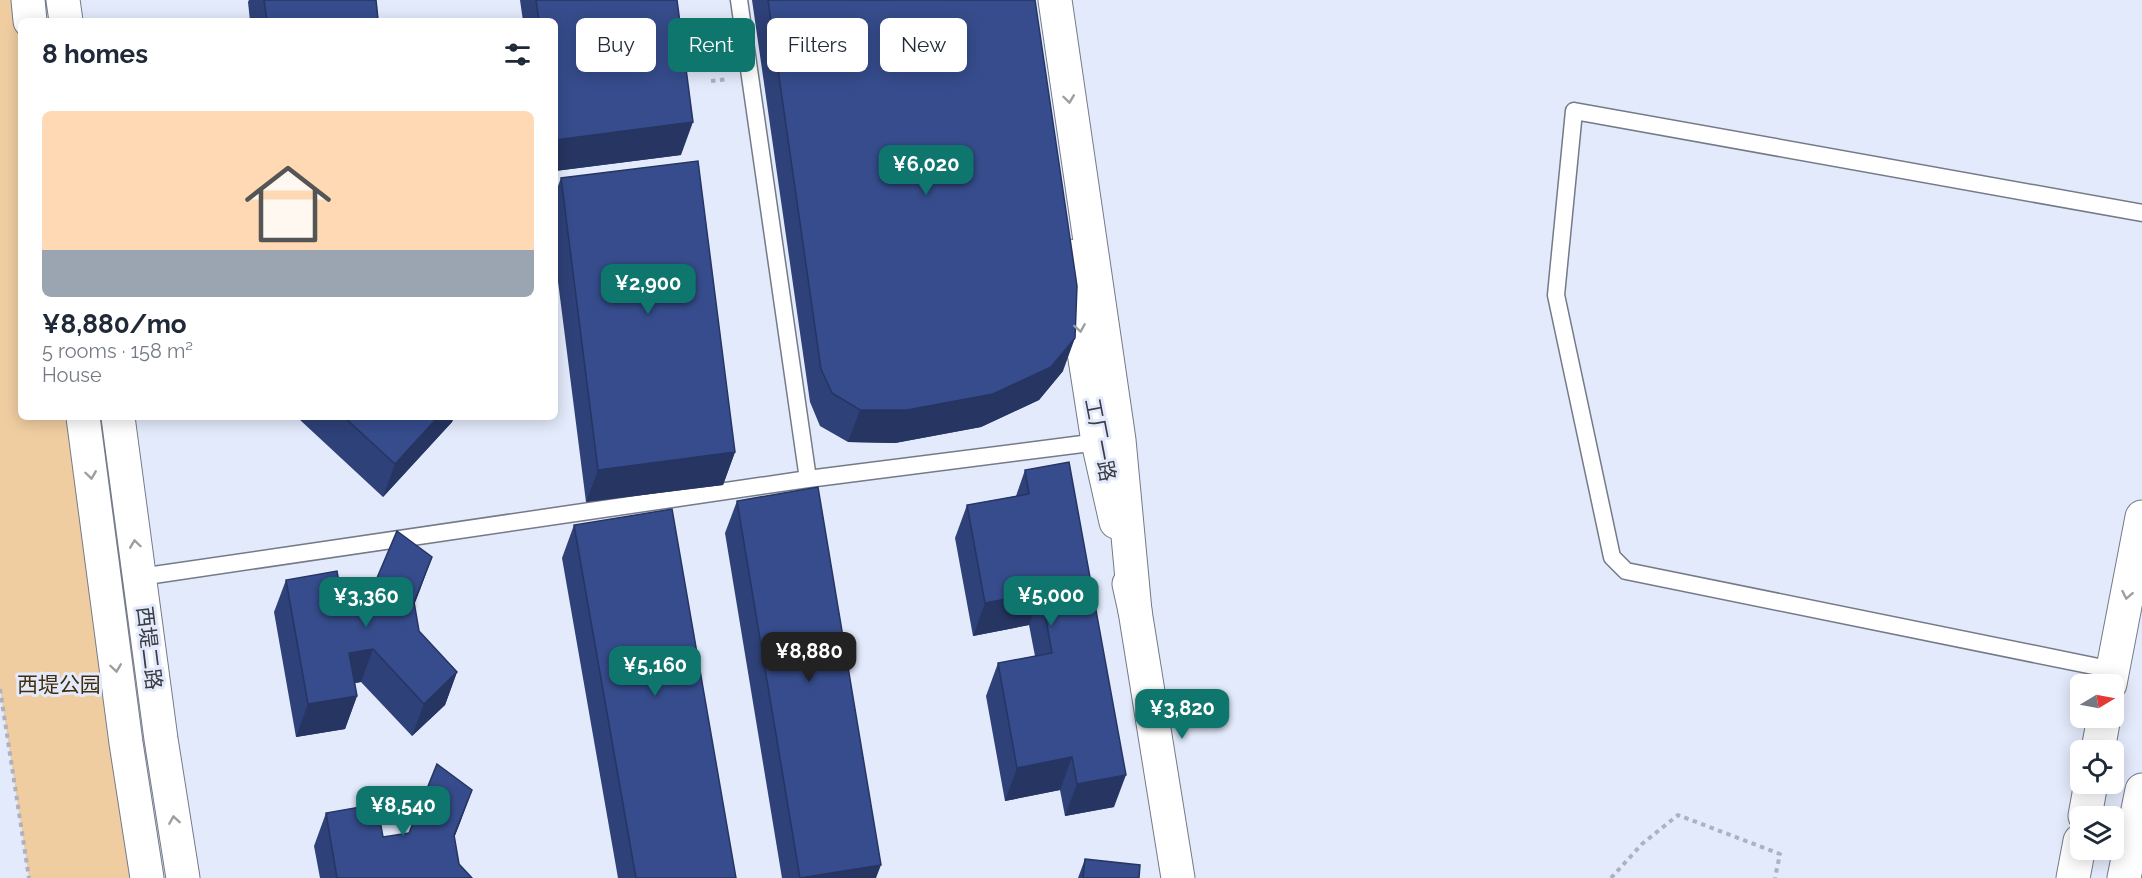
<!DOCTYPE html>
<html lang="en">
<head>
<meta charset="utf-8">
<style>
	body { margin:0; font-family:Raleway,"Noto Sans SC",sans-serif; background:#f6f6f7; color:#1f2937; height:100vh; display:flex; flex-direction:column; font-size:22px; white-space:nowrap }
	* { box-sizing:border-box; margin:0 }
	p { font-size:20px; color:#747a83 }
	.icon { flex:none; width:33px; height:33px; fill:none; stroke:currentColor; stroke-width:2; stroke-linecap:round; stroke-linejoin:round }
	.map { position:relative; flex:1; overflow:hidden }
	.sheet { position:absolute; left:18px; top:18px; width:540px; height:402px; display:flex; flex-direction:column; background:#fff; border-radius:9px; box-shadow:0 3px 15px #0003 }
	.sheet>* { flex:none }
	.top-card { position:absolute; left:576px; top:18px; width:570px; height:54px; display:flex; gap:12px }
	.needle { width:39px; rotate:80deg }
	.fabs { position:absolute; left:2070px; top:674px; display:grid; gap:12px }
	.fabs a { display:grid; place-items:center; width:54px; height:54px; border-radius:9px; background:#fff; box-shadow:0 3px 15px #0003; font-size:30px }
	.price { position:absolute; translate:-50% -51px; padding:0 14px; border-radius:12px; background:#0f766e; color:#fff; font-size:20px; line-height:39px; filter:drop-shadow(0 2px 3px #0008) }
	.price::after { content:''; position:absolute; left:50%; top:36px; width:18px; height:14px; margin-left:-9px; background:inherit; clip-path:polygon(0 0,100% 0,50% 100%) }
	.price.selected { background:#222; color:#fff }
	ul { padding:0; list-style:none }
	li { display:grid; align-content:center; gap:12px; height:318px; padding:0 24px }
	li+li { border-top:2px solid #e0e1e3 }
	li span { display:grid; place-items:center; height:186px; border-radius:9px; color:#555 }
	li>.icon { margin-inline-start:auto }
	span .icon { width:108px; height:108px; fill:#fffc; stroke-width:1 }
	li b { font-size:26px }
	h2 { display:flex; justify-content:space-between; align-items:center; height:72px; padding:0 24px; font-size:26px }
	.chip { padding:0 21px; border-radius:9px; background:#fff; box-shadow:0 3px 15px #0003; font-size:21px; line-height:54px }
	.chip.selected { background:#0f766e; color:#fff }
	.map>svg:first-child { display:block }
	.green { fill:#f0cda1 }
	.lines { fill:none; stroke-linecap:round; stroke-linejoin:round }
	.service-casing { stroke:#747a89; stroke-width:19 }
	.minor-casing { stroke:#747a89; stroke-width:35 }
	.secondary-casing { stroke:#747a89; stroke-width:35 }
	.primary-casing { stroke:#747a89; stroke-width:35 }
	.path { stroke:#adb2c0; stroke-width:4; stroke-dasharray:4.5 4.5; stroke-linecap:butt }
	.service { stroke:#fff; stroke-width:16 }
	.minor { stroke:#fff; stroke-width:33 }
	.secondary { stroke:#fff; stroke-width:33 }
	.primary { stroke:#fff; stroke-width:33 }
	.wall { fill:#2e4178 }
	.shaded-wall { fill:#263562 }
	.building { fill:#364c8c; stroke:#263562; stroke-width:1.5 }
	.oneway { stroke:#9c9ea1 }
	.labels { text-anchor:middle; stroke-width:6; stroke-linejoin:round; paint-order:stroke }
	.street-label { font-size:21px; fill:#3a3c43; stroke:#e3eafb }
	.park-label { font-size:21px; fill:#422d0d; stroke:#e3eafb }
</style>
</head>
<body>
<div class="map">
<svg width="2142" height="878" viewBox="0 0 2142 878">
	<rect width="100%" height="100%" fill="#e3eafb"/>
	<path class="green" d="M0,0H28L21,21V417H83L147,878H29L0,689Z"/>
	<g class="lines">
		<defs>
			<path id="service" d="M739,0L808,479
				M140,577L808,479L1098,442
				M2113,670L1626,571L1612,557L1556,295L1574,111L2142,213"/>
			<path id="minor" d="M1069,256L1098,442L1116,522
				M1129,584L1135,611L1178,878"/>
			<path id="secondary" d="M2110,684L2142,517
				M2098,750L2104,717
				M2085,816L2091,783
				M2073,878L2080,841
				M2124,878L2142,790"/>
			<path id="primary" d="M28,0L30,21
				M63,0L66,21
				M1055,0L1119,440L1135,611
				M83,417L126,743L147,878
				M118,417L161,739L183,878"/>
		</defs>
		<use href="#service" class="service-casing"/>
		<use href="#minor" class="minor-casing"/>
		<use href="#secondary" class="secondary-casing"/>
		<use href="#primary" class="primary-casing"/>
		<path class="path" d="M711,81L728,79
			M0,689L29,878
			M1611,878L1642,844L1678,815L1780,854L1775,878"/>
		<use href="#service" class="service"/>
		<use href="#minor" class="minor"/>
		<use href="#secondary" class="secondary"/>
		<use href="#primary" class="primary"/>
	</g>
	<path class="wall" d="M249,0H376L378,19L380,21H250L248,2Z
		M520,0H677L681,155L555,171V21H523Z
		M752,0H1035L1063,371L1039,400L981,427L895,443L848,442L820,426L810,402Z
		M561,178L735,452L723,485L586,502L555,258V194Z
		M299,417H454L452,422L383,497L299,419Z
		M1025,470L1114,807L1065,816L1060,790L1005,801L986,696L998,663L1035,656L1029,625L973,636L955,538L967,505L1016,496Z
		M737,501L876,878H782L725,533Z
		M574,525L736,878H618L562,558Z
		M432,557L414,605L419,631L457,672L445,705L412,736L361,682L355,683L357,696L345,729L296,737L274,612L286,580L343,604L368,599Z
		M472,790L454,838L459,864L472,878H320L314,846L326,813L383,837L409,833Z
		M1085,859L1139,878H1078Z"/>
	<path class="shaded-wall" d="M693,122L681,155L555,171V140Z
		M1075,338L1063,371L1039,400L981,427L895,443L848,442L860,410Z
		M438,417H454L452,422L383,497L395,464Z
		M735,452L723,485L586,502L598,470Z
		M432,557L420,590L402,635L414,602Z
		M1041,592L1029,625L973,636L985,603Z
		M373,649L361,682L337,686L349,653Z
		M457,672L445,705L412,736L424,704Z
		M357,696L345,729L296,737L308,704Z
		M1072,757L1060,790L1005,801L1017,768Z
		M1126,775L1114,807L1065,816L1077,784Z
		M472,790L460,823L442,868L454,835Z
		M881,865L876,878H800Z"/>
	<path class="building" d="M264,0H376L378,19L380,21H267Z
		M536,0H677L693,122L555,140V21H539Z
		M768,0H1035L1077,286L1075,338L1051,367L993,394L907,410H860L832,393L821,369Z
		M698,161L735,452L598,470L561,178Z
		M344,417H438L395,464Z
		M1069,462L1126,775L1077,784L1072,757L1017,768L998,663L1052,653L1041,592L985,603L967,505L1029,494L1025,470Z
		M818,487L881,865L800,878L737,501Z
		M672,509L736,878H636L574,525Z
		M397,531L432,557L414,602L419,631L457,672L424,704L373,649L349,653L357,696L308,704L286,580L337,571L343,604L368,599Z
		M437,764L472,790L454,835L459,864L472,878H337L326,813L377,804L383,837L409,833Z
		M1085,859L1140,865L1139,878H1083Z"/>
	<defs><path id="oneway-chevron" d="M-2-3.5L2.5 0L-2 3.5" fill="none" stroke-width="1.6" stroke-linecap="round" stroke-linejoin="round" transform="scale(1.5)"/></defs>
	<g class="oneway">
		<use href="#oneway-chevron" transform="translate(1069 99) rotate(82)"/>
		<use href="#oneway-chevron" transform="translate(1080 328) rotate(81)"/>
		<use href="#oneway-chevron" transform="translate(91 475) rotate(82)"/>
		<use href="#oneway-chevron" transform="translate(135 544) rotate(-98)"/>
		<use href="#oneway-chevron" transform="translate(2127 595) rotate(101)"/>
		<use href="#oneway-chevron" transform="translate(116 668) rotate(82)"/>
		<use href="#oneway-chevron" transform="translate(174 820) rotate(-99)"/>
	</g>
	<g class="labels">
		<g class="street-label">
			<text transform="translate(1100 440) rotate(79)" y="7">工厂一路</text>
			<text transform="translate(149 648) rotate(83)" y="7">西堤二路</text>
		</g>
		<g class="park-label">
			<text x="59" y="692">西堤公园</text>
		</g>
	</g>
</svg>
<div class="fabs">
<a><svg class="needle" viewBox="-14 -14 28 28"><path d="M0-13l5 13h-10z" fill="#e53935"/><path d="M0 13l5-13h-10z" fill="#747a83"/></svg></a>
<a><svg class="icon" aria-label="locate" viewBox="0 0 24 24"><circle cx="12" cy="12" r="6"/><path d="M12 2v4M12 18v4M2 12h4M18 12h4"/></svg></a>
<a><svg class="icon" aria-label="layers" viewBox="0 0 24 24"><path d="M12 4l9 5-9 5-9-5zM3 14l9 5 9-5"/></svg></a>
</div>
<b class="price" style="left:926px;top:196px">¥6,020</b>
<b class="price" style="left:648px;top:315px">¥2,900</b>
<b class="price" style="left:1051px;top:627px">¥5,000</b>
<b class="price" style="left:366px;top:628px">¥3,360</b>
<b class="price selected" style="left:809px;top:683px">¥8,880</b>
<b class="price" style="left:655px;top:697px">¥5,160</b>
<b class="price" style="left:1182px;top:740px">¥3,820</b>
<b class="price" style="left:403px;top:837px">¥8,540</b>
<div class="top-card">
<a class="chip">Buy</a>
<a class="chip selected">Rent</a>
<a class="chip">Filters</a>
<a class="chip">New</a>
</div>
<section class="sheet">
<h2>8 homes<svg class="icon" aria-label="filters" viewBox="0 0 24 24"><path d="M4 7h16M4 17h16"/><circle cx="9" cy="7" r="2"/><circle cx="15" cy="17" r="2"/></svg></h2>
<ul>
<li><span style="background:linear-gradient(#ffd9b3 75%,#9aa5b1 0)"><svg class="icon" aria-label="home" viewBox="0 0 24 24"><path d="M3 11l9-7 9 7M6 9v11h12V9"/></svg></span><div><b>¥8,880/mo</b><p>5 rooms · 158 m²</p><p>House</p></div></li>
</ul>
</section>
</div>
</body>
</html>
